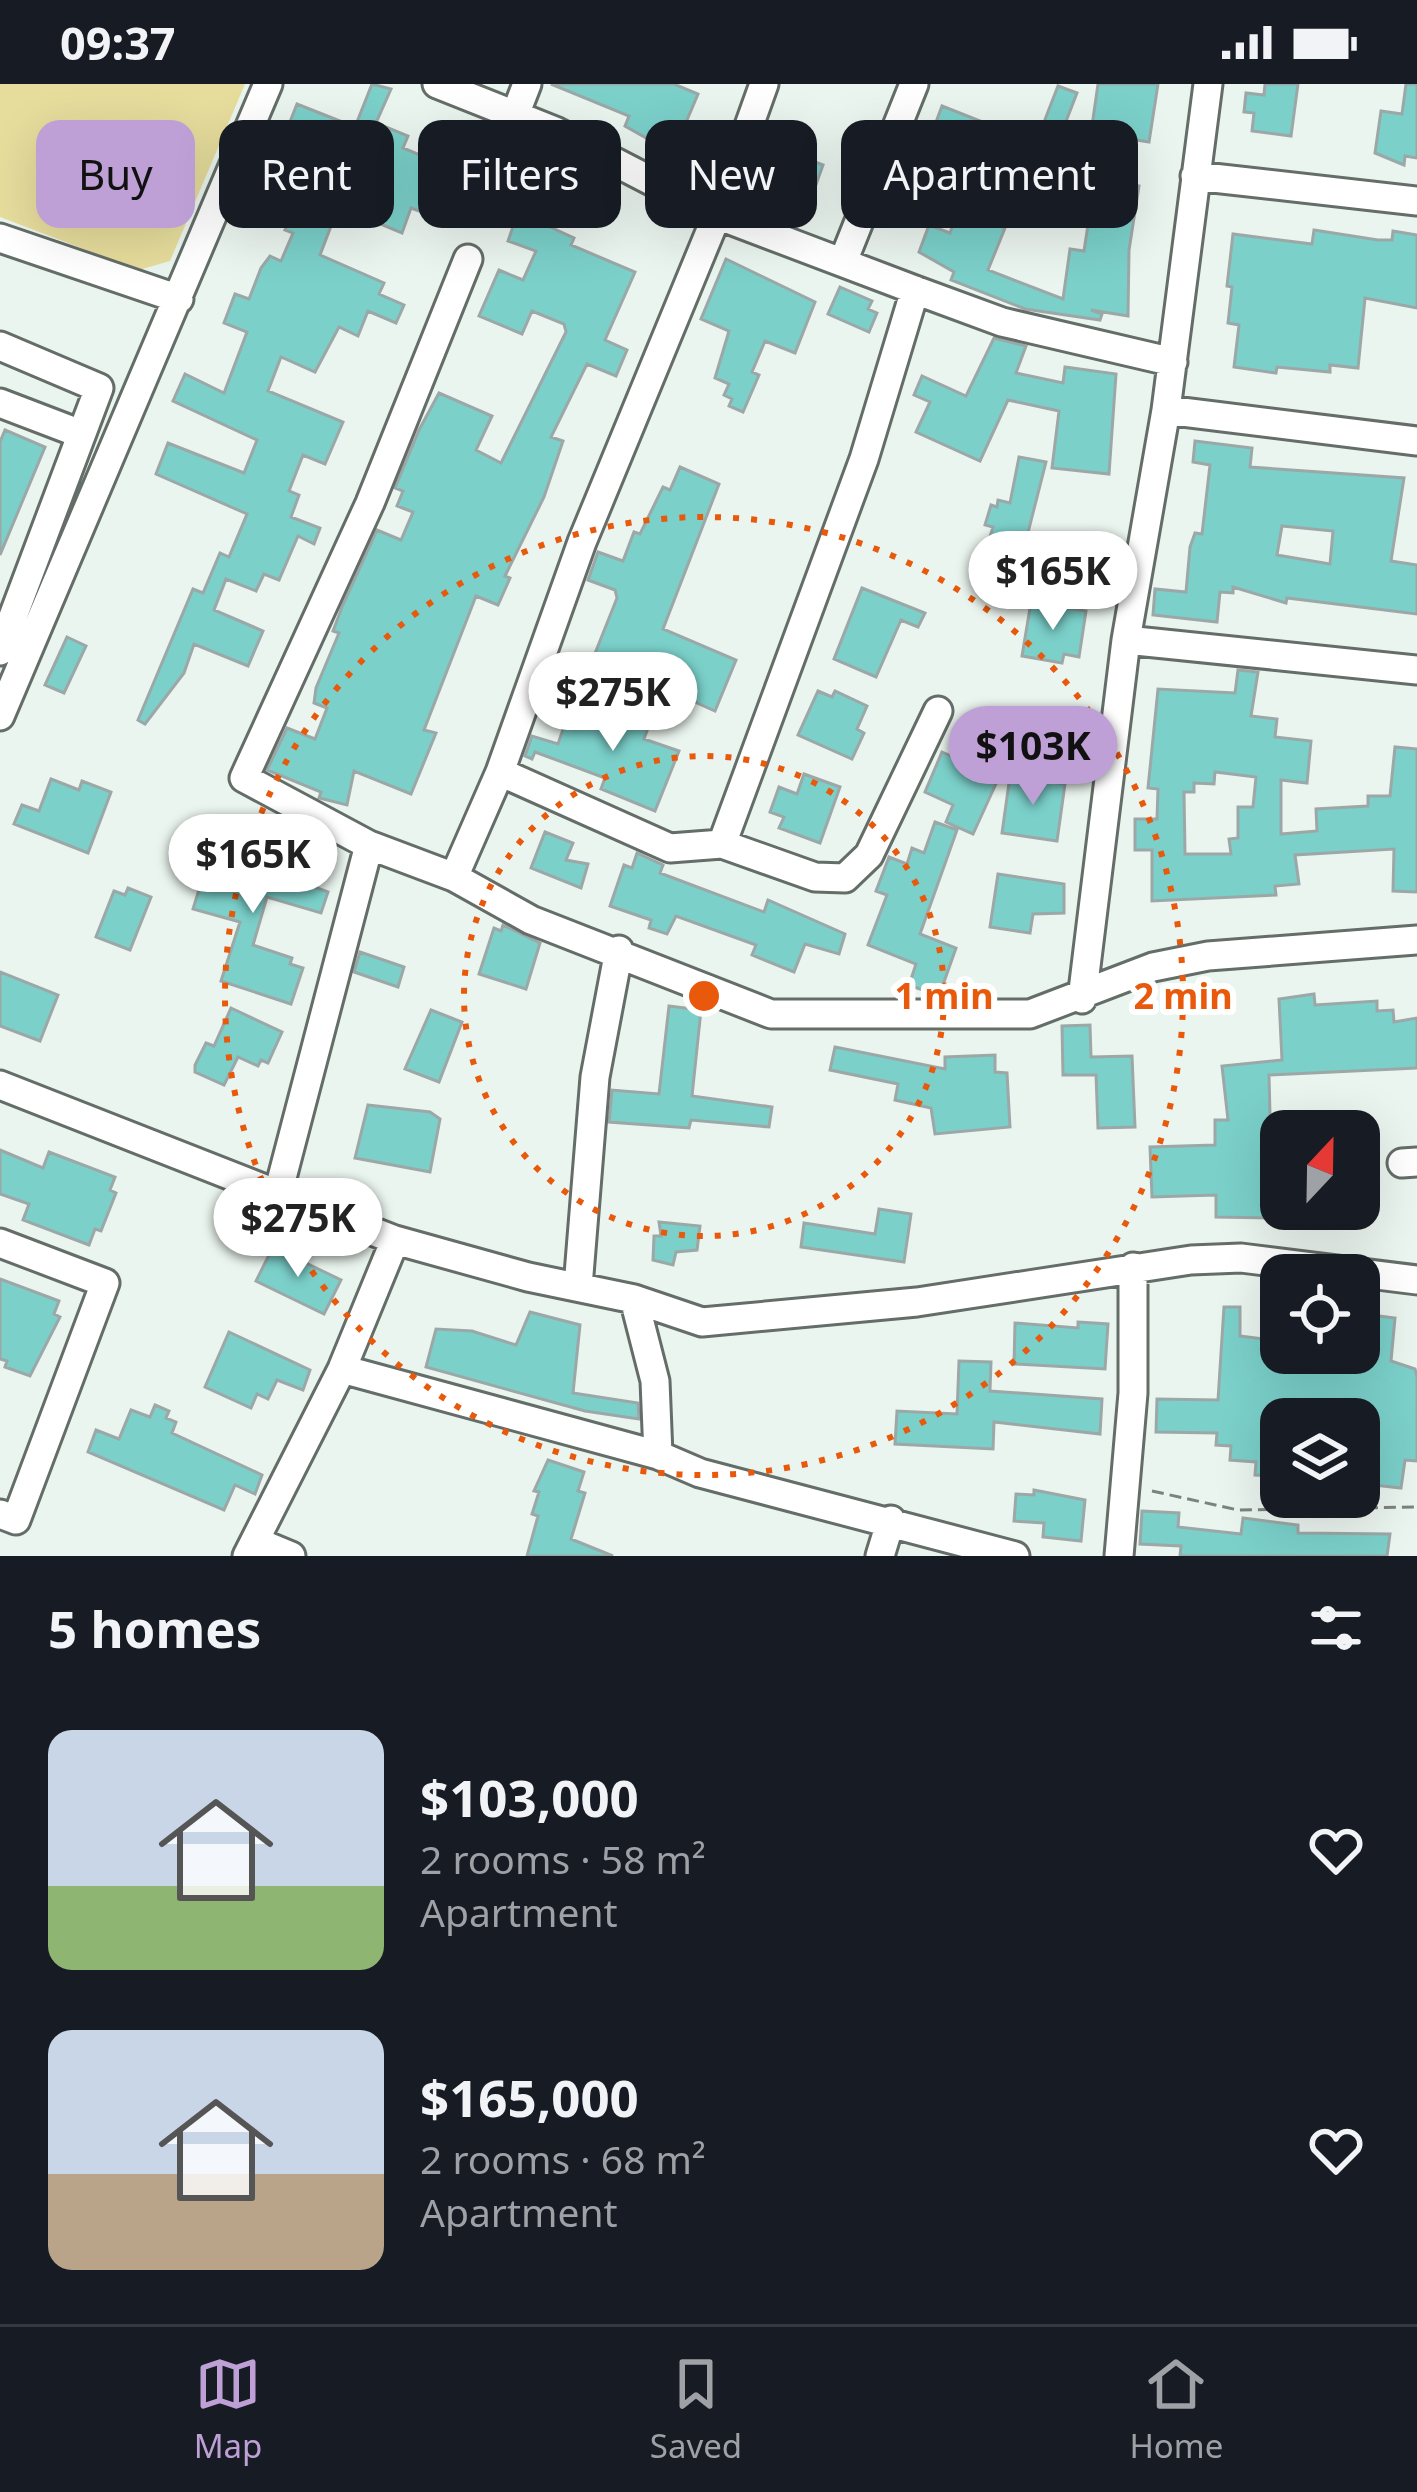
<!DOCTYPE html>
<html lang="en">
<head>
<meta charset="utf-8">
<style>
	body { margin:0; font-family:"Noto Sans",sans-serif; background:#242831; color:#f1f3f6; height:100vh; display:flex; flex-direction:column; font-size:45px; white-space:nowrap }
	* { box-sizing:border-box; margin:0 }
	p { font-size:39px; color:#9ea1a6 }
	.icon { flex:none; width:66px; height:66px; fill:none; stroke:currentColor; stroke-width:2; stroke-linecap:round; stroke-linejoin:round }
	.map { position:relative; height:1472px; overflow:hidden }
	.side { display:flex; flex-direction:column; background:#171b24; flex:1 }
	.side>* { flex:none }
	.hud { position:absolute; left:36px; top:36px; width:1347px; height:108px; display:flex; gap:24px }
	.needle { width:78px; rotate:22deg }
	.fabs { position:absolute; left:1260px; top:1026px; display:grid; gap:24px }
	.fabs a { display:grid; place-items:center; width:120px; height:120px; border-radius:24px; background:#171b24; box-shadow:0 12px 48px #0002; font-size:60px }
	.price { position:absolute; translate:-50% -102px; padding:0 27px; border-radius:42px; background:#fff; color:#222; font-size:39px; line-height:78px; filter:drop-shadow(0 3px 6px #0008) }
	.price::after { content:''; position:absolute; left:50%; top:72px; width:36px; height:27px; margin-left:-18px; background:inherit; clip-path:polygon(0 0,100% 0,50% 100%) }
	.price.active { background:#bea0d6; color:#111 }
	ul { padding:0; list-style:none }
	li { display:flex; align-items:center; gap:36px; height:300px; padding:0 48px }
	li span { display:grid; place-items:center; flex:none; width:336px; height:240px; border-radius:24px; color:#555 }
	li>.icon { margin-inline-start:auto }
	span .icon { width:144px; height:144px; fill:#fffc; stroke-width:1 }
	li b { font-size:51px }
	h2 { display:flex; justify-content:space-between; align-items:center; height:144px; padding:0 48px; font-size:51px }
	.pill { padding:0 42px; border-radius:24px; background:#171b24; box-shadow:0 12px 48px #0002; font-size:42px; line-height:108px }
	.pill.active { background:#bea0d6; color:#111 }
	.status { display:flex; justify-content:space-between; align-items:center; height:84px; padding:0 60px; background:#171b24; direction:ltr }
	.status svg { height:33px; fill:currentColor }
	.dock { display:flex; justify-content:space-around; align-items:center; height:168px; border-top:3px solid #363941; background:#171b24; font-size:33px; color:#9ea1a6 }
	.dock a { display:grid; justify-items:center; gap:6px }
	.dock .active { color:#bea0d6 }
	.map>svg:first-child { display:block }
	.green { fill:#e6dc9c }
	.building { fill:#7bd0ca; stroke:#9ca8a7; stroke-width:3; fill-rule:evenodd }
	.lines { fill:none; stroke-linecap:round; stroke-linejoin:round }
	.minor-casing { stroke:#646d67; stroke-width:33 }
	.path { stroke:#7c837f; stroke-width:3; stroke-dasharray:12 6; stroke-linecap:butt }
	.minor { stroke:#fff; stroke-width:27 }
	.ring { fill:none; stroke:#e8590c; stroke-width:6; stroke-dasharray:6 12 }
	.centre { fill:#e8590c; stroke:#fff; stroke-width:6 }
	.ring-label { font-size:36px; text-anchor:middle; font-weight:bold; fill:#e8590c; stroke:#fff; stroke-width:12; stroke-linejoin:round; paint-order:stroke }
</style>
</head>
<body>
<div class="status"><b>09:37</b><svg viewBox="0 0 49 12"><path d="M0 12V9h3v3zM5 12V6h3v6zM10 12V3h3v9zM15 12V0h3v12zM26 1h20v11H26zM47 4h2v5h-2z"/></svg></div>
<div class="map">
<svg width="1417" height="1472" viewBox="0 0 1417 1472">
	<rect width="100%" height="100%" fill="#ebf5ef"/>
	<path class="green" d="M0,0H245L170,177L139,186L0,133Z"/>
	<path class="building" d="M372,0L391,5L376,39L408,52L403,64L439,79L454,41L477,49L433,132L411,124L402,149L373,137L386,104L351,90L320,171L384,199L379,210L404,221L396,239L368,227L358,252L339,243L315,288L281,273L268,307L343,338L325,380L303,371L289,407L299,411L291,433L320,444L314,460L298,452L279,496L264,490L256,507L226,495L214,526L263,547L248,582L194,560L184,589L145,640L138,636L193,505L203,509L220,469L229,473L247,430L156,390L168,359L244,389L257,356L173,317L185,290L224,309L247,248L224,239L235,210L249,215L261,184L270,172L281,177L293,149L285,146L289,138L244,119L264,71L275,76L297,20L355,43Z
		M551,0H674L698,10L673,69L625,42L629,32Z
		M1098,0H1158L1149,58L1091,49Z
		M1265,0H1298L1291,52L1252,47L1254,29L1244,28L1246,9L1264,11Z
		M1406,0H1417V74L1405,72L1404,81L1375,69L1381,27L1402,30Z
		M1058,2L1077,9L1058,58L1039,51Z
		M942,22L988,40L963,106L925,92L932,73L924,70Z
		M770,61L823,81L807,126L755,102Z
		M1095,95L1139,102L1129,166L1128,232L1091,226L1102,230L1100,236L1025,225L951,196L954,188L919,168L929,141L950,149L954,137L964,141L971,123L997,134L995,140L1005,144L988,186L1063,215L1070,165L1084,167Z
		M526,105L544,111L535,136L574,154L571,161L635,188L605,256L627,266L616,292L587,280L551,353L563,357L544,413L505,492L510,494L498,521L476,512L424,646L436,649L411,710L354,687L347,721L319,714L321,708L267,686L287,644L315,655L327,624L314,619L316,604L339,549L333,547L342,523L377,446L401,456L413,428L397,422L403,407L395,404L419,346L439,309L492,332L476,366L501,379L566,248L564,240L532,227L522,250L479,232L499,186L523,196L536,167L508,157Z
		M1314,146L1378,156H1392L1393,147L1417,151V224L1365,214L1358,284L1330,281V288L1277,283L1276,289L1234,283L1239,241L1228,239L1232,203L1227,202L1233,150L1312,160Z
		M726,175L815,218L795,269L765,257L752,288L759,291L743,328L729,322L732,315L724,311L729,300L715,294L729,247L701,235Z
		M840,203L872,217L868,225L877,229L869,248L828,230Z
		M994,254L1026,262L1016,289L1063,299L1065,283L1116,290L1109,390L1052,384L1059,327L1008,316L980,377L916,348L930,318L914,311L922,292L966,312Z
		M5,346L45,363L0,471V358Z
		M1195,357L1252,364L1250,383L1404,394L1391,477L1417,481V530L1287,514L1286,519L1233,503V509L1220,508L1217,538L1153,531L1155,505L1186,508L1190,463L1195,449L1202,450L1210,381L1193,378ZM1282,442L1333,447L1330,480L1277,471Z
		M1019,373L1046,378L1021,476L986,466L993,443L985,441L991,421L997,423L998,416L1010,419Z
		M680,383L719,400L663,545L736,576L715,627L688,615L686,622L649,606L653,595L594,572L617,514L615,506L588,496L598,468L623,477L634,448L640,450L663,403L670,406Z
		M862,504L925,529L918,543L901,536L876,593L834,575Z
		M1031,518L1086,527L1079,573L1064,570L1062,579L1022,572Z
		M67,553L86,562L64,609L45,601Z
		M1238,586L1258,588L1251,632L1277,635L1275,653L1311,657L1307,699L1281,696V750L1317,747L1316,725L1368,722V712H1390L1395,663L1417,665V808L1393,807L1394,765L1295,771L1299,800L1275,802L1276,811L1152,817V766H1135V735H1157L1158,705L1148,704L1158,605L1235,609ZM1215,688L1256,693L1253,723H1238V754L1229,755L1231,770H1185L1184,708H1194V699L1214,700Z
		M818,607L832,613L835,607L867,622L857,645L864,649L852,675L798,651Z
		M572,619L597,632L600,625L631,637L634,626L652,633L644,655L679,667L655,727L601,705L605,694L535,668L532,675L525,672L532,652L558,660Z
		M1014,633L1068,641L1064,670L1014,661Z
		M942,668L999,693L973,750L946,738L953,721L925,708Z
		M804,690L840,703L820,759L779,744L784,733L770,728L779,703L797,710Z
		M1010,692L1065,700L1057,757L1002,749Z
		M51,695L79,706L82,697L111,708L88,769L14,740L22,721L39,727Z
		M935,738L957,746L920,850L956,864L939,912L909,901L916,880L868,861L887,811L876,807L889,773L907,780L912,764L924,769Z
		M545,748L573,759L566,776L588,780L581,804L531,784Z
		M214,757L278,775L274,788L328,808L321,829L267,813L253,861L292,874L290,880L303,884L291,920L221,897L240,838L193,825Z
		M637,769L663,781L660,789L764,828L768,816L845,850L839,870L805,860L794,888L752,871L756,861L676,832L667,850L649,844L651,836L610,822L624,781L632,784Z
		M998,790L1064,800V829L1033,830L1030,849L990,843Z
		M128,804L151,813L130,866L96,853L114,807L125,811Z
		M503,841L540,859L526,905L479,890L494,844L501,847Z
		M360,868L404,883L398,903L354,888Z
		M0,888L58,911L40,957L0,942Z
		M1314,910L1315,921L1377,917V927L1393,926L1394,938L1417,934V984L1269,991L1271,1071L1281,1072V1125H1331V1144H1279V1134L1216,1133V1111L1152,1113L1150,1063L1215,1061V1036H1228L1222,982L1282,976L1279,915Z
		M669,922L701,926L692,1012L772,1023L769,1043L691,1036L689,1044L609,1038L612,1006L659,1010Z
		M231,924L282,948L268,979L261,976L258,982L238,973L224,1001L195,988V981L206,959L214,962Z
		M431,926L462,938L439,998L405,985Z
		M1090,941L1091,973L1132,972L1135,1043L1098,1044L1096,991H1063L1062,942Z
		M835,963L945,985V973L995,971V988L1007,989L1010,1043L935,1050L931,1024L895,1016L898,1000L830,986Z
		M368,1021L430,1028L440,1035L430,1088L355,1074Z
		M0,1066L43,1084L49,1068L115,1093L110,1106L116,1109L101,1147L95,1145L89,1161L23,1136L29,1120L0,1110Z
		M879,1125L911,1130L904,1178L801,1163L804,1139L875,1150Z
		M659,1138L700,1142L697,1166L676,1168L673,1181L653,1176L654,1152H661Z
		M273,1163L341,1196L324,1230L256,1197Z
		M0,1195L59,1217L54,1230L60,1233L30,1292L5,1283L7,1277L0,1275Z
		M1224,1223H1240V1252L1264,1255L1263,1263L1281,1269H1367L1371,1231L1395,1234L1391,1277L1415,1285L1417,1293V1377L1405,1376L1401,1404L1373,1401L1374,1393L1362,1391L1366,1335H1281V1380H1276L1275,1392L1255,1391L1256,1378L1230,1376L1231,1362L1216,1361L1217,1349L1156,1348L1157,1315L1218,1316Z
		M530,1228L580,1241L573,1309L638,1319L639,1335L585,1327L426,1283L436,1245L472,1247L516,1261Z
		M1078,1238L1108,1240L1105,1285L1014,1280L1015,1239L1078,1244Z
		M229,1248L310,1286L303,1306L277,1296L268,1315L257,1310L251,1324L205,1303Z
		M959,1277L991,1278L990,1307L1102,1315L1100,1350L994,1338L993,1365L895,1360L897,1327L957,1330Z
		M155,1321L169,1327L166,1334L176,1338L172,1349L262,1391L255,1410L235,1401L224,1426L88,1368L96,1346L119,1355L131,1326L150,1333Z
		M548,1376L584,1388L578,1407L585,1409L571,1455L613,1472H527L538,1432L532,1430L539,1408L534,1407Z
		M1034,1406L1085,1416L1081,1457L1043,1453L1044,1439L1014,1437L1016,1410L1034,1411Z
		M1142,1427L1179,1429L1178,1443L1241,1450L1243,1434L1298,1441V1449L1390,1450L1387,1472H1180L1181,1462L1140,1460Z"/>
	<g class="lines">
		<defs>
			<path id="minor" d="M437,0L555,47L717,131L915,206L1002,238L1173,278
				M515,31L527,0
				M1195,92L1417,117
				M0,154L179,215
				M468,175L370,419L244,694L369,761L454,793L531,836L771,930H1030L1153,883L1208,872L1417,856
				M844,175L914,0
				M0,262L99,304L0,567
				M0,319L81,350
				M1166,326L1417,357
				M1126,556L1417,586
				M0,632L268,0
				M500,688L670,764L722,760L815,793L845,794L869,771L938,627
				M722,760L864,375L915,206
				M454,793L500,688L582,458L717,131L764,0
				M1082,915L1126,556L1166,326L1208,0
				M0,1001L395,1156L528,1193L634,1215L702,1238L917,1218L1191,1176L1241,1174L1417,1196
				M1402,1079L1417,1078
				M277,1113L369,761
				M0,1159L105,1199L16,1436L0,1430
				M578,1203L595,993L619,866
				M634,1215L655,1297L658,1371
				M342,1285L658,1371L700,1389L1015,1472
				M255,1457L291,1472
				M247,1472L342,1285L395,1156
				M880,1472L891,1436
				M1119,1472L1133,1309V1183"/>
		</defs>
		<use href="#minor" class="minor-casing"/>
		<path class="path" d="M1152,1407L1238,1426L1417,1423"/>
		<use href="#minor" class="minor"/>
	</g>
	<g class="ring">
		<circle cx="704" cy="912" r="240"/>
		<circle cx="704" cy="912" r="479"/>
	</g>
	<circle cx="704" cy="912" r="18" class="centre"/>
	<g class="ring-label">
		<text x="944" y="925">1 min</text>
		<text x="1183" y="925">2 min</text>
	</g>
</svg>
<div class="fabs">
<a><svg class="needle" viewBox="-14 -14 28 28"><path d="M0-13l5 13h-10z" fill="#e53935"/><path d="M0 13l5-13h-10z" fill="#9ea1a6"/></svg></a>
<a><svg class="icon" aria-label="locate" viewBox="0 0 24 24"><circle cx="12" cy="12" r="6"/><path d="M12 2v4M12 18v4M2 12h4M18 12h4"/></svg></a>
<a><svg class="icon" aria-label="layers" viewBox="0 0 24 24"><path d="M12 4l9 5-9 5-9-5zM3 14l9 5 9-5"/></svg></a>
</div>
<b class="price" style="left:1053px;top:549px">$165K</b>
<b class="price" style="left:613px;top:670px">$275K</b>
<b class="price active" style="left:1033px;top:724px">$103K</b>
<b class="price" style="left:253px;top:832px">$165K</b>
<b class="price" style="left:298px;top:1196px">$275K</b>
<div class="hud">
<a class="pill active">Buy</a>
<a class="pill">Rent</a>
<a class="pill">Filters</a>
<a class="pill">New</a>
<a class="pill">Apartment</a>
</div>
</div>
<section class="side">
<h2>5 homes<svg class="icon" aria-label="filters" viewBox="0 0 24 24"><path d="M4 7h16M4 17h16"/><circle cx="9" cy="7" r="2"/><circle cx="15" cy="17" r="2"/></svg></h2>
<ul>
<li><span style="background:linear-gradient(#c9d6e8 65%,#8fb573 0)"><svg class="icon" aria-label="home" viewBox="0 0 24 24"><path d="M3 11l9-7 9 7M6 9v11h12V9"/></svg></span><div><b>$103,000</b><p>2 rooms · 58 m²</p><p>Apartment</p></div><svg class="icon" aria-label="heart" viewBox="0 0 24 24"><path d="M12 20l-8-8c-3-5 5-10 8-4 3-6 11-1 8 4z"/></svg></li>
<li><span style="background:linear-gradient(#c9d6e8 60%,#b9a48a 0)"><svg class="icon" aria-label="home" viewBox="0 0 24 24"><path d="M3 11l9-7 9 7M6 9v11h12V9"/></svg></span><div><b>$165,000</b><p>2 rooms · 68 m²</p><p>Apartment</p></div><svg class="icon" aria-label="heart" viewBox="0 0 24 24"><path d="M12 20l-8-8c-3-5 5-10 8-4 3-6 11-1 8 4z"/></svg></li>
</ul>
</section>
<nav class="dock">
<a class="active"><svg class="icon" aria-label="map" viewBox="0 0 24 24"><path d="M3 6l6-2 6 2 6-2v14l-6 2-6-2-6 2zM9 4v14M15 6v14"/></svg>Map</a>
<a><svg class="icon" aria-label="saved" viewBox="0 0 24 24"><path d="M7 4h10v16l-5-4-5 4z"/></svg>Saved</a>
<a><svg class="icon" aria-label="home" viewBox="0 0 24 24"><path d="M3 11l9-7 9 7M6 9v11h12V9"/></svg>Home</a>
</nav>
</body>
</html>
